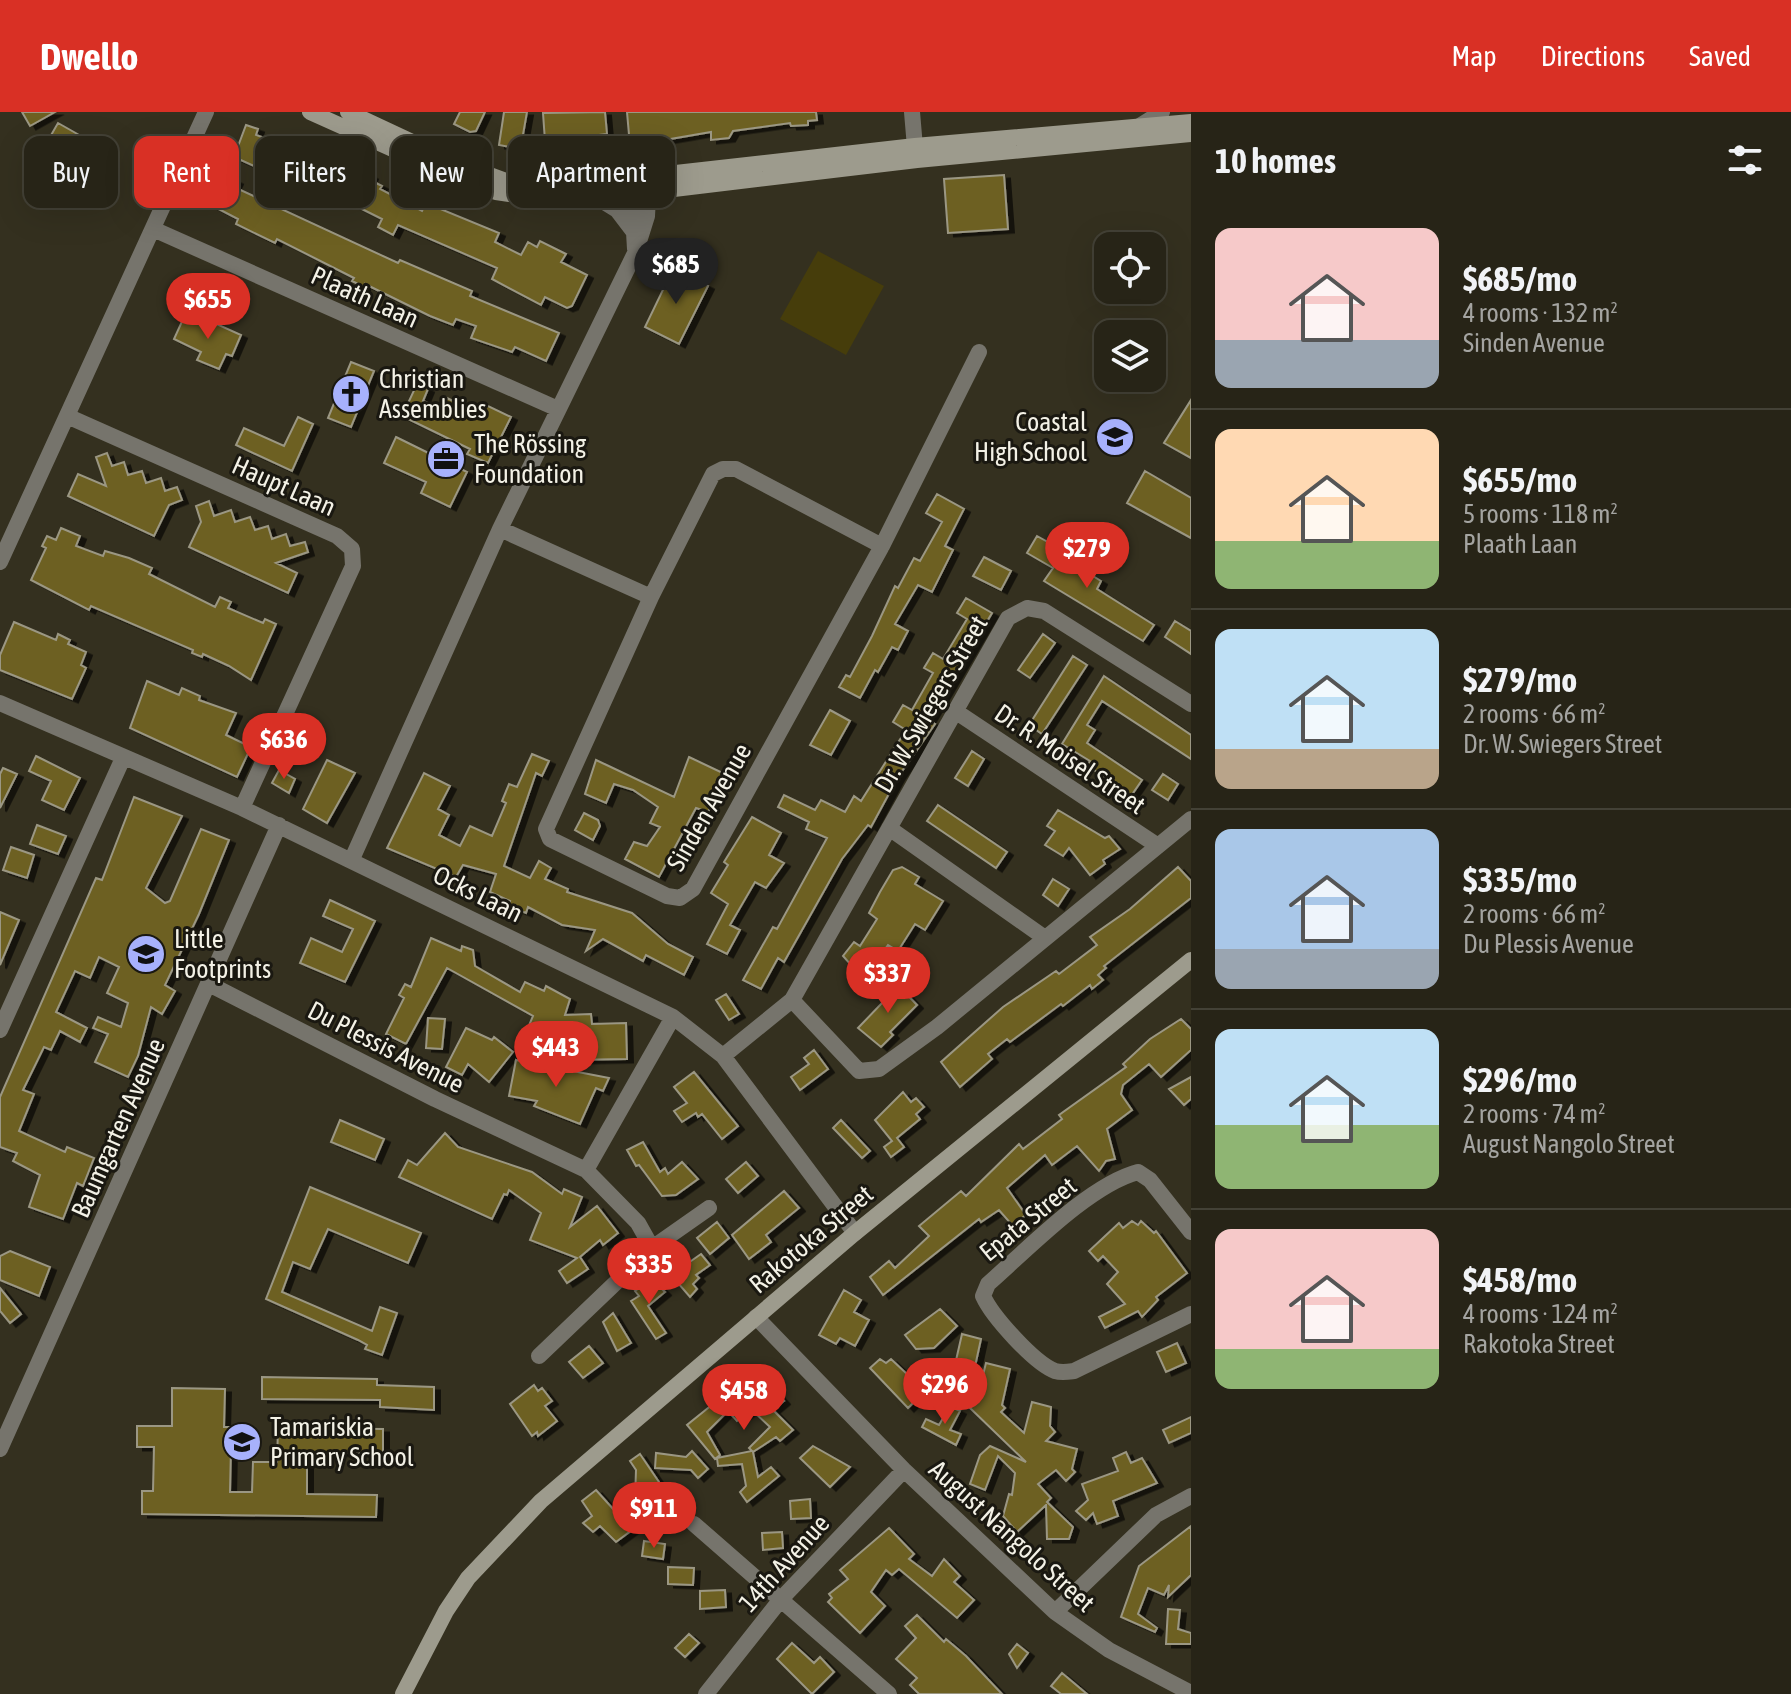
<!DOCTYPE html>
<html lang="en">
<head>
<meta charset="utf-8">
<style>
	body { margin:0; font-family:"Asap Condensed",sans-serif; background:#2f2c20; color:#f1f3f6; height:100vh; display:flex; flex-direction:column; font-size:30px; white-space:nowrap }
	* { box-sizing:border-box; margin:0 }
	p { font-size:26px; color:#a4a4a1 }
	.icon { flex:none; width:44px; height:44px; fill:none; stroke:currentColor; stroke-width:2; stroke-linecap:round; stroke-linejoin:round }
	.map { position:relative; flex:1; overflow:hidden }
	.side { display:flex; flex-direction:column; background:#272417; width:600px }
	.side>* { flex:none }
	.guide { position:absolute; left:24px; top:24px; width:760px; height:72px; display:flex; gap:16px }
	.fabs { position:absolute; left:1094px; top:120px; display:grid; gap:16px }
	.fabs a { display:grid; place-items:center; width:72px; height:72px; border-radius:16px; background:#272417; box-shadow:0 8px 32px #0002,0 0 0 2px #434136; font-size:40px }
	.price { position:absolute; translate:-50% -68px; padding:0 18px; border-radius:28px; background:#d93025; color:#fff; font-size:26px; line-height:52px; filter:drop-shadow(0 2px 4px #0008) }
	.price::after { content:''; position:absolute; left:50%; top:48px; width:24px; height:18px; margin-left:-12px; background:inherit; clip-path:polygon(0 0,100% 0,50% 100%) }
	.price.on { background:#222; color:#fff }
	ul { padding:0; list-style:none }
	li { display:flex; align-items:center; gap:24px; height:200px; padding:0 24px }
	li+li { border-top:2px solid #434136 }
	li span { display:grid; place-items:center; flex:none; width:224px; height:160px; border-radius:16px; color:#555 }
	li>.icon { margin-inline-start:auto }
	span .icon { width:96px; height:96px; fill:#fffc; stroke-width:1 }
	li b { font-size:34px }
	h2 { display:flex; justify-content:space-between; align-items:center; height:96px; padding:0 24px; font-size:34px }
	.pill { padding:0 28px; border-radius:16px; background:#272417; box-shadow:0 8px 32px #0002,0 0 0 2px #434136; font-size:28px; line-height:72px }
	.pill.on { background:#d93025; color:#fff }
	header { display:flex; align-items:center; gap:48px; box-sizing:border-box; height:112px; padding:0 40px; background:#d93025; color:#fff }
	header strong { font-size:38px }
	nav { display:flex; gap:44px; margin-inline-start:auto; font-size:28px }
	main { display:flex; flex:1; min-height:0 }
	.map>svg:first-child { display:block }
	.park { fill:#463d0b }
	.building { fill:#6d6023; stroke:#9b9783; stroke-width:2; filter:url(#shadow) }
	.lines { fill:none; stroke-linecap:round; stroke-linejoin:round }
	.street { stroke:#76746c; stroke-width:16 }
	.secondary { stroke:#9d9b8d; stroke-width:16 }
	.labels { text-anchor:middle; stroke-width:6; stroke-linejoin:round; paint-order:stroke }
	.street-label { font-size:26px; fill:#f3f1e6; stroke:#1a1811 }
	.poi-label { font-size:26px; fill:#f3f1e6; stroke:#1a1811; text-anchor:start }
</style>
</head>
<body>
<header>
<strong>Dwello</strong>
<nav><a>Map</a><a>Directions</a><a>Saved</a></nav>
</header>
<main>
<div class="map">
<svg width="1191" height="1582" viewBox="0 0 1191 1582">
	<defs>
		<filter id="shadow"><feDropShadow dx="6" dy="3.5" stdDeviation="0" flood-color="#0009"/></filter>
	</defs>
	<rect width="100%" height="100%" fill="#34301f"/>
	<path class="park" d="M818,139L884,174L846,243L780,207Z"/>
	<path class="building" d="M22,0H55L30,14Z
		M460,0H485L476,19L470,20L454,12Z
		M504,0H527L521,34L516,36L499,33Z
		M605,0L607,22L598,23L599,27L567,29L568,38L564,41L546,43L543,1Z
		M627,0H816L817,8L808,9V13L791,14L790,11L733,19L729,26L711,28V20L630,34Z
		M58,11L102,36L86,64L42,39Z
		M246,13L258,17L256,23L328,49L330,46L372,64L370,68L382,74L380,77L422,99L426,91L499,121L495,130L521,143L528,130L537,135L540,129L566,142L561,150L587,163L572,194L567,196L545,185L541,193L492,167L497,156L398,113L393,123L378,115L382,107L342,87L341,91L278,59L276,64L234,45Z
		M224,63L237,69L234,75L398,151L400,148L472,179L470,184L559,221L546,249L515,235L512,240L471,226L476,214L456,207L453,213L430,204L365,172L364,175L352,169L354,166L277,127L275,131L236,112L238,107L209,92Z
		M1004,63L1008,117L948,121L944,67Z
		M673,157L708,174L679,232L645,215Z
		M184,205L207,216L210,209L241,223L232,244L226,242L219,257L197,248L201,240L174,227Z
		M351,250L374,259L351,315L328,306Z
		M417,272L428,277L423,289L443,297L447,286L481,303L486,293L511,305L488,351L467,342L470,337L402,304Z
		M1191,288V346L1164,331Z
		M298,305L313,312L292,359L236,333L244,316L284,334Z
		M396,325L467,360L450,395L421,381L426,370L384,351Z
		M107,341L112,354L124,350L128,363L142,359L146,371L161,366L165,379L177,375L182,388L169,393L154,424L68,384L78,362L106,374L96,345Z
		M1145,359L1191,386V426L1127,391Z
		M937,382L964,397L945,434L953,438L932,480L918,473L895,512L908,519L898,538L892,535L878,560L875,558L860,586L839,575L846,563L850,565L872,524L895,474L898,476L914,446L920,449L942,410L926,401Z
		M209,389L214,404L231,398L235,410L250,405L255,418L268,414L272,427L286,422L290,434L305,430L308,440L276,451L297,461L288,481L189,435L201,410L196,394Z
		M61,416L80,424L76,434L103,444L105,439L129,446L152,456L149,462L215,495L220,485L231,490L228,496L263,511L265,507L276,512L251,568L229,554L203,542L202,545L192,541L193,538L91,494L89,498L31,468L46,436L42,434L47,424L56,428Z
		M1037,424L1053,433L1051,438L1101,469L1097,477L1154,513L1143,529L1044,469L1053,456L1027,441Z
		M984,445L1011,459L1001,478L973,464Z
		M966,486L992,501L929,608L935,612L898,665L871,715L868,713L842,747L784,850L778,846L761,877L743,868L773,815L777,817L827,726L806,717L809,710L778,695L784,683L815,698L821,688L845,700L854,684L861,689L906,618L893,610L903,593L912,598L933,561L924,556L933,541L943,547L967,507L957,501Z
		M1175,509L1191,519V542L1165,525Z
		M14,510L56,528L58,522L70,528L68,532L86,540L81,553L86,556L72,587L0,558V543Z
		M1043,522L1055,531L1030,566L1018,558Z
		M1073,544L1087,553L1042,622L1029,613Z
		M1104,564L1191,623V647L1102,589L1087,613L1095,618L1087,631L1142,668L1131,684L1087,653L1090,649L1062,632Z
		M147,569L179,583L182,576L200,584L199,588L236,601L226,623L251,635L237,665L130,616Z
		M830,598L850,609L831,643L810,633Z
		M972,639L984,647L968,674L955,666Z
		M532,642L549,649L542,664L536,661L504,754L530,766L539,749L551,756L545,767L568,777L567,780L632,801L668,832L693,845L684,863L646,843L643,849L603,827L586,839L595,818L562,813L528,795L526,801L508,794L510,789L490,780L496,762L463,753L456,765L387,736L424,661L450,674L438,697L449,703L439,723L460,734L470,714L492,724L506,691L502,689L509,672L517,675Z
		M36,644L80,666L64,698L42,688L51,669L29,659Z
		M689,645L727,663L708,700L696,696L659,765L625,747L634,730L647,734L660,715L650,711L658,695L633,678L614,672L606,691L585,682L596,648L674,685Z
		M327,648L355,661L327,711L303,697Z
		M3,656L17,662L0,696V662Z
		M279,658L295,667L289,681L272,671Z
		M1163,662L1178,672L1168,688L1152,678Z
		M134,685L182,704L146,776L165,791L170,789L201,717L229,728L199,802L165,873L175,879L162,902L151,895L138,944L128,965L95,950L108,922L93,916L98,905L121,915L128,891L107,881L119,855L99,845L90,866L75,859L56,900L87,916L80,930L60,919L51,938L44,935L23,978L34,982L19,1019L65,1040L67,1035L94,1046L83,1074L77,1071L63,1107L29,1095L40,1063L13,1049L17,1041L0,1035V985L96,766L102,768Z
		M938,693L1007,740L996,756L927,709Z
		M1058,698L1105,726L1109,724L1120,737L1103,748L1105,752L1090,763L1069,736L1063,744L1045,733L1055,719L1047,714Z
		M584,701L598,708L600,714L593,728L575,718Z
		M752,705L781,721L769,743L784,751L766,776L755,770L730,813L740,818L727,842L707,832L728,792L711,781L728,753L724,750Z
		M37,713L66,724L58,742L30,732Z
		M11,735L34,743L27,766L3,758Z
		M902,755L919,765L915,772L943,789L925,818L915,812L898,839L888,833L867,862H859L843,844L854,830L860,834L877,807L869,801L880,780L893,758Z
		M1178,755L1191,769V786L1104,854L1106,856L1098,863L1103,868L1092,877L1090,873L1063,894L1061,892L1010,930L1007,927L988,942L992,947L960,975L941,950L1003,895L1056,859L1059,862L1097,833L1090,825L1130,797Z
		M1053,767L1069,777L1058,794L1043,783Z
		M330,788L375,809L345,870L300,851L311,826L342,840L353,817L323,804Z
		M0,800L19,808L0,853Z
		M431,826L461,839L462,834L473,838L475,854L520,880L525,870L544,879L546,874L570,887L565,903L591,902L592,912L626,911L627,947L569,948L525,923L533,904L447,856L406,932L386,922L404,886L399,883L405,872L411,875Z
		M895,870L917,893L890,920L893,923L881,935L858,916L883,890L879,886Z
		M726,882L739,902L729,908L716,888Z
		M428,906L445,907L442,937L426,936Z
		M1181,907L1191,917V938L1161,965L1149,952L1123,973L1121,982L1132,998L1107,1017L1115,1047L1106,1049L1099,1059L1077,1034L1052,1053L1045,1043L1007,1076L1026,1103L1012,1113L999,1098L981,1110L979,1107L883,1183L870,1165L889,1149L895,1156L929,1124L919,1114L961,1079L966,1084L1019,1032L1023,1037L1062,1007L1059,1003L1126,955L1123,952L1150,927Z
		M466,916L492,928L494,925L513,940L489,970L468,952L462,963L446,955Z
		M814,938L828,957L800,978L791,965L809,952L804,946Z
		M516,948L609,966L603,979L596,976L580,1012L534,994L537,989L509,984Z
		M694,960L738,1014L722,1027L702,1002L698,1005L696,1001L682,1010L674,999L687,991L674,975Z
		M1191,965V987L1184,993L1169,977Z
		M903,980L911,990L916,986L924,995L916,1002L920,1007L897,1026L904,1035L891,1045L884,1035L892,1029L875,1008Z
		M340,1008L384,1027L375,1048L331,1030Z
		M841,1008L870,1039L862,1046L833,1016Z
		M445,1021L458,1035L532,1060L562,1082L564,1077L582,1085L570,1115L597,1094L618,1121L603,1133L600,1128L580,1145L588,1157L567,1171L559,1159L577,1146L530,1128L541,1101L509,1078L507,1083L504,1082L492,1107L399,1065L408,1048L417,1053Z
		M643,1030L660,1060L665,1056L668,1062L682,1050L698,1067L676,1083L662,1084L639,1053L636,1054L627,1038Z
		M746,1050L758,1064L738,1081L726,1067Z
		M310,1075L421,1121L408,1151L328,1117L310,1157L293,1150L282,1180L372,1219L380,1195L397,1201L382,1243L365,1237L367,1233L358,1228L266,1187Z
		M784,1079L799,1096L766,1123L771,1130L749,1147L732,1123Z
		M1132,1109L1138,1113L1141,1109L1154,1121L1156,1119L1187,1161L1156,1185L1158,1188L1142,1205L1138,1199L1105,1216L1099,1205L1125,1192L1107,1172L1118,1160L1103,1144L1098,1149L1089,1139L1119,1111L1123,1116Z
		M717,1110L729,1126L710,1142L697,1126Z
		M10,1139L50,1155L39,1184L0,1168V1144Z
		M701,1142L710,1153L696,1163L699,1166L693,1172L697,1177L690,1185L671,1163Z
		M652,1167L665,1180L648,1194L666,1221L656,1227L631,1189L639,1184L635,1179Z
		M0,1176L21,1202L10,1211L0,1199Z
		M844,1178L861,1188L854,1200L869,1208L855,1234L840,1226L836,1232L819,1223Z
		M940,1197L957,1214L934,1236L916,1237L905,1223Z
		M613,1201L631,1231L617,1239L603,1210Z
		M962,1222L981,1227L976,1250L949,1279Z
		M1177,1231L1186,1251L1166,1260L1157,1240Z
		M589,1234L603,1251L583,1266L569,1250Z
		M880,1247L886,1251L891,1247L925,1279L908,1296L870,1256Z
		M986,1251L1010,1257L1002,1293L1005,1296L1001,1300L1024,1321L1032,1290L1051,1295L1050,1314L1055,1320L1046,1329L1077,1337L1072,1357L1075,1360L1066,1369L1056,1358L1038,1372L1051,1386L1047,1390L1073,1415L1069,1427H1047L1046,1393L1017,1420L1003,1404L1009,1382L1012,1383L1015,1361L998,1344L985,1378L970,1372L980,1343L990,1334L1026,1350L970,1296L976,1291Z
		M262,1265L377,1267V1273L434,1275V1298L380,1295V1288L262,1287Z
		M745,1269L762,1289L774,1278L784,1289L773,1298L793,1318L780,1329L776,1325L753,1340L758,1365L771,1355L779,1364L747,1390L740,1380L746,1374L742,1352L718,1354L717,1346L752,1339L749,1336L770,1315L752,1298L737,1309L728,1299L707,1320L720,1343L715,1347L687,1313L718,1288L715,1285L724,1278L727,1281Z
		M534,1273L538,1279L542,1276L552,1289L545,1294L557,1309L538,1324L537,1320L532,1324L510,1292Z
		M172,1276L225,1277L224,1315H242V1336H231L230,1380H252L253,1350H277L278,1316L383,1317V1341L307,1340V1382L377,1383L376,1405L142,1402V1379H153L154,1335H137V1314H172Z
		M950,1294L960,1299L950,1318L961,1322L956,1333L922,1315L926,1307L939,1313Z
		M1191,1305V1321L1169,1331L1163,1318Z
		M813,1334L850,1355L830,1375L800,1346Z
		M692,1339L708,1357L698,1366L691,1358L655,1356L656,1341L686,1345Z
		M1126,1340L1131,1351L1142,1346L1157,1371L1113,1389L1118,1404L1097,1412L1093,1401L1086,1408L1076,1399L1088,1388L1082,1372L1118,1359L1113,1346Z
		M640,1342L659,1370L658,1388L635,1387L636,1358L630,1349Z
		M596,1378L632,1418L616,1430L600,1414L593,1420L583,1411L592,1404L582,1389Z
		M810,1387L811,1406L791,1407L790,1389Z
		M1191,1414V1463L1168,1485L1169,1473L1164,1483L1148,1476L1138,1502L1157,1516L1155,1520L1121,1505L1139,1454Z
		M889,1416L914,1442L909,1447L932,1464L944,1447L960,1464L954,1470L974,1488L957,1506L899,1457L892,1463L886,1458L871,1480L885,1494L860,1521L828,1490L832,1486L829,1482L848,1467L840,1458Z
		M782,1420L783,1436L763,1438L762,1421Z
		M644,1429L665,1432L663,1447L642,1444Z
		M668,1455L694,1456L693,1473L668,1472Z
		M725,1478L726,1495L700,1497V1479Z
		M1168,1497L1180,1498L1178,1517L1191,1521V1532H1166Z
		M917,1503L944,1530L946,1527L966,1544L1002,1582H919L910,1573L917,1566L896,1547L916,1526L905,1514Z
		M689,1522L699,1531L685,1545L675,1536Z
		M792,1531L814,1551L820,1545L834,1560L812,1582L777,1547Z
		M1017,1532L1028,1541L1017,1556L1009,1542Z
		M1062,1561L1087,1582H1061L1051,1574Z"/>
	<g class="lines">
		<path class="street" d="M912,0L916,47
			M1138,15L1162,0
			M631,69L635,137
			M591,82L617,98L633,119
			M153,117L558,297
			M67,304L337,424L352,437L353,454L242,696
			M500,417L651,485L546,717L550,727L667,784L680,786L693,777L882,434L979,240
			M0,450L206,0
			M651,485L713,362L723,357H736L882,434
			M0,591L242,696L673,905L723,944L855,1121
			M955,599L1158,734
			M889,716L1045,826
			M352,747L500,417L636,139L647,104L649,66
			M209,872L435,987L586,1058L638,1111L652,1136L539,1244
			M792,888L859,959L879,957L937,915L1191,707
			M0,918L123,646
			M723,944L792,888L1008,506L1027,496L1044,499L1191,592
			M586,1058L673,905
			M1191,1120L1150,1068L1138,1060C1089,1073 1027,1138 988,1172L983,1184C992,1204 1034,1251 1055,1259C1062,1261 1067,1260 1074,1259L1191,1202
			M652,1136L709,1096
			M756,1205L904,1358L1055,1500L1109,1538L1191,1581
			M0,1337L279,713
			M694,1412L889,1582
			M1055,1500L1156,1403L1191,1384
			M706,1582L782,1486L904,1358"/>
		<path class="secondary" d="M310,0L455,65L496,80L523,84L649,80L917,48L1191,22
			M348,0L457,51L506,69L531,70L649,64L915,34L1191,10
			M403,1582L446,1499L468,1466L541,1389L855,1121L1191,848"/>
	</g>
	<defs>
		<symbol id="church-disc" viewBox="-11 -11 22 22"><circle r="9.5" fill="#a7b1fc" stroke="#1a1811"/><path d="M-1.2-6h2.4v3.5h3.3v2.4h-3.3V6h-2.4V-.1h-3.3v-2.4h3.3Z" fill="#111"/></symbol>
		<symbol id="school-disc" viewBox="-11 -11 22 22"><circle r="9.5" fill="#a7b1fc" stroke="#1a1811"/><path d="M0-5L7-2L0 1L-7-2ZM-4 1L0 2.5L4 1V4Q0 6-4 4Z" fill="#111"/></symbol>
		<symbol id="office-disc" viewBox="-11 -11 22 22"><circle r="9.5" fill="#a7b1fc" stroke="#1a1811"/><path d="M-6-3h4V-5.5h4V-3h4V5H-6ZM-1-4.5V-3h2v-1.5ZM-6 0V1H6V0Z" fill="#111"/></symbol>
	</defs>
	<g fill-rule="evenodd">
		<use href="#church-disc" x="329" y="260" width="44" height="44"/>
		<use href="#school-disc" x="1093" y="303" width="44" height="44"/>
		<use href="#office-disc" x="424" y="325" width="44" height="44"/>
		<use href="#school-disc" x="124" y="820" width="44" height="44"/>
		<use href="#school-disc" x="220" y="1308" width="44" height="44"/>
	</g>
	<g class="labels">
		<g class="street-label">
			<text transform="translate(365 185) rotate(24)" y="9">Plaath Laan</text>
			<text transform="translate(284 374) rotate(24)" y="9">Haupt Laan</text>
			<text transform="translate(931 592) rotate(-60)" y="9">Dr. W. Swiegers Street</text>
			<text transform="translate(1070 647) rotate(34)" y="9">Dr. R. Moisel Street</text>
			<text transform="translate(709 695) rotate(-60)" y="9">Sinden Avenue</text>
			<text transform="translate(478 782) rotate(26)" y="9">Ocks Laan</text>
			<text transform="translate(386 935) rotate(27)" y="9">Du Plessis Avenue</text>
			<text transform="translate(118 1016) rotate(-66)" y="9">Baumgarten Avenue</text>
			<text transform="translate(1028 1107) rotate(-39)" y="9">Epata Street</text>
			<text transform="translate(811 1127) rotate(-40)" y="9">Rakotoka Street</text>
			<text transform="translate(1012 1424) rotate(42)" y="9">August Nangolo Street</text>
			<text transform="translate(784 1451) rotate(-48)" y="9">14th Avenue</text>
		</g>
		<g class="poi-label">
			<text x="379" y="276">Christian<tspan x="379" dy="30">Assemblies</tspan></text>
			<text x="1087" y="319" text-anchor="end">Coastal<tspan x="1087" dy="30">High School</tspan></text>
			<text x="474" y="341">The Rössing<tspan x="474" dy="30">Foundation</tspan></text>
			<text x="174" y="836">Little<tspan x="174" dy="30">Footprints</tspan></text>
			<text x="270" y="1324">Tamariskia<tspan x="270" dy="30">Primary School</tspan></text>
		</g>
	</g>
</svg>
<div class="fabs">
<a><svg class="icon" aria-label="locate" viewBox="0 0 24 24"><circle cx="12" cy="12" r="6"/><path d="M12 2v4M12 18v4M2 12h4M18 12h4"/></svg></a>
<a><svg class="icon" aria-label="layers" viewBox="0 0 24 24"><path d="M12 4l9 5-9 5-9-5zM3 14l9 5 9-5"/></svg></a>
</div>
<b class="price on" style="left:676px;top:194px">$685</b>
<b class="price" style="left:208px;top:229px">$655</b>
<b class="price" style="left:1087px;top:478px">$279</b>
<b class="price" style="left:284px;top:669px">$636</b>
<b class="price" style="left:888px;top:903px">$337</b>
<b class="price" style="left:556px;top:977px">$443</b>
<b class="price" style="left:649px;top:1194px">$335</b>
<b class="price" style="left:945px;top:1314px">$296</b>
<b class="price" style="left:744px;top:1320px">$458</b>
<b class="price" style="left:654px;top:1438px">$911</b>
<div class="guide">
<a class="pill">Buy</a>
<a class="pill on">Rent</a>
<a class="pill">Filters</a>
<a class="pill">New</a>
<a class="pill">Apartment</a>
</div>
</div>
<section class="side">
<h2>10 homes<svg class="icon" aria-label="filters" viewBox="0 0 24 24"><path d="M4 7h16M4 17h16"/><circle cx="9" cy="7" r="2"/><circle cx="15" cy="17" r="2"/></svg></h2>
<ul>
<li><span style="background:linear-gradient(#f6c9c9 70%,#9aa5b1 0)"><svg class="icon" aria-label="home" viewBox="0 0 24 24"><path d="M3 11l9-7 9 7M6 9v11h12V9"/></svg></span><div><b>$685/mo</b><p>4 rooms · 132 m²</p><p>Sinden Avenue</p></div></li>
<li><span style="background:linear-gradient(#ffd9b3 70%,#8fb573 0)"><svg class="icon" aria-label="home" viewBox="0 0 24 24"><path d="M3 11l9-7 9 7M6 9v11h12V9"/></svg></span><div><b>$655/mo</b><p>5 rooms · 118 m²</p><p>Plaath Laan</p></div></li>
<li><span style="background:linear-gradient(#bfe0f5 75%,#b9a48a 0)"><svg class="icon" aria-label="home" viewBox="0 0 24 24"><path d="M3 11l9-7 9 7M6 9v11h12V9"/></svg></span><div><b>$279/mo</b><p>2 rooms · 66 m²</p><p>Dr. W. Swiegers Street</p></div></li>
<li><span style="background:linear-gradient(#a9c7e8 75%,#9aa5b1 0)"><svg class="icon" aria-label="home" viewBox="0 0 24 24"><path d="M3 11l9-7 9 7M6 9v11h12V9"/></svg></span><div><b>$335/mo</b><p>2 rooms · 66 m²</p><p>Du Plessis Avenue</p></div></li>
<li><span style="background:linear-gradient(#bfe0f5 60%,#8fb573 0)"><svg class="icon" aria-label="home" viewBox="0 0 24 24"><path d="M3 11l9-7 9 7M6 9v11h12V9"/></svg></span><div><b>$296/mo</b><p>2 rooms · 74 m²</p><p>August Nangolo Street</p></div></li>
<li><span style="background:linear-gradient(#f6c9c9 75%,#8fb573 0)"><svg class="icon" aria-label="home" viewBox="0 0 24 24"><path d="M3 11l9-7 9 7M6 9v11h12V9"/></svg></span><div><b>$458/mo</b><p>4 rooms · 124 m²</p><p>Rakotoka Street</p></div></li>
</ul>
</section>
</main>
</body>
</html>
